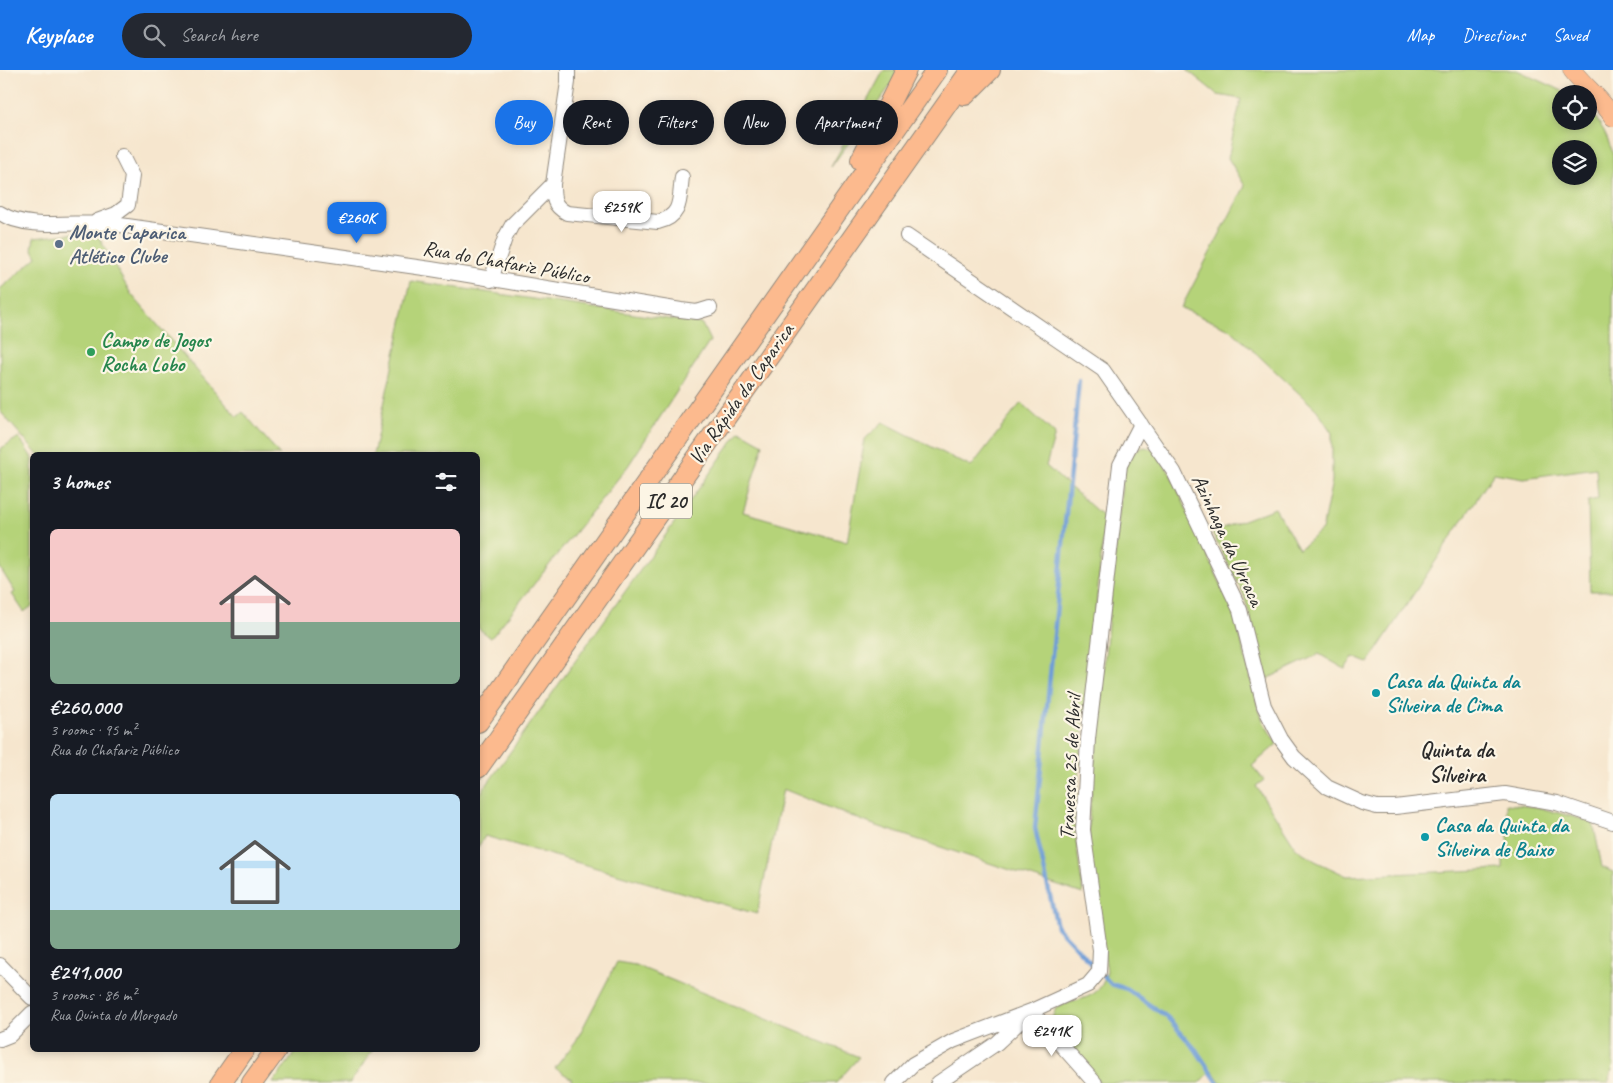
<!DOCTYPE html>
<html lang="en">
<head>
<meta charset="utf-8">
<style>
	body { margin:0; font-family:Caveat,sans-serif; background:#242831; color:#f1f3f6; height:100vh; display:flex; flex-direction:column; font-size:19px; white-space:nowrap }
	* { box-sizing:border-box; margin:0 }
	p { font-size:16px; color:#9ea1a6 }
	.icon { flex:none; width:28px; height:28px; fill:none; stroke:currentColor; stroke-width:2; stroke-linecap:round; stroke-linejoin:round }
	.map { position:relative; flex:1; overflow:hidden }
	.details { position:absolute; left:30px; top:382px; width:450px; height:600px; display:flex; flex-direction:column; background:#171b24; border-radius:8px; box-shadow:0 2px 8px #0003 }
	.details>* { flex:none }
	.guide { position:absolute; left:495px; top:30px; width:475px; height:45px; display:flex; gap:10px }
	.tools { position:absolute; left:1552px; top:15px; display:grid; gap:10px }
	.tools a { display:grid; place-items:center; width:45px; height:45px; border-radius:50%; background:#171b24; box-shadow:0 2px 8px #0003; font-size:25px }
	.price { position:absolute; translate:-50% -42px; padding:0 11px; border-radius:10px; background:#fff; color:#222; font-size:16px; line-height:32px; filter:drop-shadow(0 1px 2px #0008) }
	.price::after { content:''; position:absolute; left:50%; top:30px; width:15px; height:11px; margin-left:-8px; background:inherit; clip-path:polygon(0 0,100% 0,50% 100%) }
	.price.selected { background:#1a73e8; color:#fff }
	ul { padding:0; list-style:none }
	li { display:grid; align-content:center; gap:10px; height:265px; padding:0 20px }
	li span { display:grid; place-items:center; height:155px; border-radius:8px; color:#555 }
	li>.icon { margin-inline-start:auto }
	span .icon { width:90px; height:90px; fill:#fffc; stroke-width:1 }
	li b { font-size:21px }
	h2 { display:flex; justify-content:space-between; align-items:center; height:60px; padding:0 20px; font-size:21px }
	.chip { padding:0 18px; border-radius:22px; background:#171b24; box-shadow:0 2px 8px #0003; font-size:18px; line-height:45px }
	.chip.selected { background:#1a73e8; color:#fff }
	header { display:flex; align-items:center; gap:30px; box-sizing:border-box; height:70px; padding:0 25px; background:#1a73e8; color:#fff }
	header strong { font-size:24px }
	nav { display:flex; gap:28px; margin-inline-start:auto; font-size:18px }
	.search { width:350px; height:45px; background:#242831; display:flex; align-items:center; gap:12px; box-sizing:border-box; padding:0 18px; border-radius:28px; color:#9ea1a6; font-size:19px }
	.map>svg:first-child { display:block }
	.green { fill:#b5d379; stroke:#707f52; fill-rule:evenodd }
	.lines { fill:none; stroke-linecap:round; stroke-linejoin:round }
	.stream { stroke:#6e9dd7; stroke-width:4.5 }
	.minor-casing { stroke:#90887c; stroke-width:16 }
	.major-casing { stroke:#90887c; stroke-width:19 }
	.highway-casing { stroke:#90887c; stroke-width:22 }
	.minor { stroke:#fff; stroke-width:14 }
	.major { stroke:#fcba8e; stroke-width:18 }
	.highway { stroke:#fcba8e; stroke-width:20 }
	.service-dot { fill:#5c6f8a; stroke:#fcf5e5; stroke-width:2 }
	.leisure-dot { fill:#2e9e5b; stroke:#fcf5e5; stroke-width:2 }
	.culture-dot { fill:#0f9aa8; stroke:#fcf5e5; stroke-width:2 }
	.labels { text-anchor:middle; stroke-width:4.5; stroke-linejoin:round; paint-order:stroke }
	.shield { fill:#fcf5e5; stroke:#6a6863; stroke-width:1 }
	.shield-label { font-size:20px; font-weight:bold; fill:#2b2b2b }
	.service-label { font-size:21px; font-weight:bold; fill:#4e5e75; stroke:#fcf5e5; text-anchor:start }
	.street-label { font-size:21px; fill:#2b2b2b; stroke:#fcf5e5 }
	.leisure-label { font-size:21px; font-weight:bold; fill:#27864d; stroke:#fcf5e5; text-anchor:start }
	.culture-label { font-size:21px; font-weight:bold; fill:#0d838f; stroke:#fcf5e5; text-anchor:start }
	.neighbourhood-label { font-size:22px; font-weight:bold; fill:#2b2b2b; stroke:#fcf5e5 }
</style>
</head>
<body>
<header>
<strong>Keyplace</strong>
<div class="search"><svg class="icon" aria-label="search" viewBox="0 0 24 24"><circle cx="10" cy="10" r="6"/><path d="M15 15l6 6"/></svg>Search here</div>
<nav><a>Map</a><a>Directions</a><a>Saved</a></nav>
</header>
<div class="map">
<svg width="1613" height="1013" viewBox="0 0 1613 1013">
	<rect width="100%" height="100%" fill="#fcf5e5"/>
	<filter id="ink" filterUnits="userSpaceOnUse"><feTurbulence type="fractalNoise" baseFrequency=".02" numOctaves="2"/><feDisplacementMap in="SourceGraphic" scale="10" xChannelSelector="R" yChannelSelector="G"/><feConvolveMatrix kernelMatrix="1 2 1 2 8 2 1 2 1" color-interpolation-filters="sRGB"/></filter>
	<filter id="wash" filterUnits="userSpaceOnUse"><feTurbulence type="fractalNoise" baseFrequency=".0096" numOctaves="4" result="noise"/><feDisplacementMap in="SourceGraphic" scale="20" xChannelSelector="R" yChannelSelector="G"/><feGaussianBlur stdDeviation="1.12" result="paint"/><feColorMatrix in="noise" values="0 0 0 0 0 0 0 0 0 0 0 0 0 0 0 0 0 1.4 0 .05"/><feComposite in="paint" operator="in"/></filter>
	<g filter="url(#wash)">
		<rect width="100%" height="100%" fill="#f6e6ce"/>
		<path class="green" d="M884,0H902L831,97Z
			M1187,0H1517L1569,24H1561V51H1589V37L1604,61L1613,83V521H1590L1588,431L1598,429L1596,398L1524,408L1494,403L1368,593L1353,587L1345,599L1319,584L1267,609L1244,525L1212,462L1275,438L1299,479L1322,460L1332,411V363L1317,340L1230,259L1181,238L1245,116L1228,88L1241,29L1218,25ZM1561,79H1589V106H1561Z
			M95,161L131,224L237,347L243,342L280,385H38L0,341V219L37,187L32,178L34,168Z
			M411,211L702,254L710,271L628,396L491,568L478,558V385H373Z
			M1021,333L1055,364L1046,396L1105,448L1074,754L1083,824L871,754L783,719L757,844L485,766L478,777V727L740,361L763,374L743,442L847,472L865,369L883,352L971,397Z
			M19,367L32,388V536L24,542L12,524L15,522L0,498V379Z
			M1145,377L1153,380L1169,401L1234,543L1258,637L1264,653L1277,674L1252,696L1264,710L1256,716L1296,778L1315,791L1347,806L1503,799V782L1509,781L1506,734L1536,737L1593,752L1602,797L1613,802V997L1608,1013H1221L1212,1000L1200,1013H1100L1050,954L1056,938C1080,926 1100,932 1107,901L1089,786V748L1123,403C1128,390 1130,380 1145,377Z
			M617,892L635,895L859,987L836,1013H570L572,1009L555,998L576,971Z
			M297,980H373L350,1013H273Z"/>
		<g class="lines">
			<path class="stream" d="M1079,311L1035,758L1057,857L1111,914L1127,919L1167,947L1196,980L1218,1013"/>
		</g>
	</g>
	<g filter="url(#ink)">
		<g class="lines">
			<defs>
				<path id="minor" d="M568,0V12L553,114C553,128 553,136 567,143L658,152C683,146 679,128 682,107
					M0,143C29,162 79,150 113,154L431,199L681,240L697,242L710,238
					M97,151L116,144L128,135L132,106L122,86
					M907,166L1103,300L1174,402L1240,540L1264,636L1281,669L1294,687L1327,717L1362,733L1377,737H1395L1505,724L1557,733L1613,752
					M491,210L505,168L512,155L553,114
					M0,895L32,928
					M0,969L10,965L32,943
					M894,1013L913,994L953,971L1031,941L1088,915L1099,902L1100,880L1083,760L1088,669L1120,395L1141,354
					M938,1013L997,973L1031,941L1095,1013"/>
				<path id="major" d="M1572,0C1585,17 1602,29 1613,47"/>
				<path id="highway" d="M965,25L990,0
					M861,90L906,0
					M478,652L937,0
					M478,698L971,0
					M221,1013L244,980
					M252,1013L276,980"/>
			</defs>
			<use href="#minor" class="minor-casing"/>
			<use href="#major" class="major-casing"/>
			<use href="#highway" class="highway-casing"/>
			<use href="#minor" class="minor"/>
			<use href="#major" class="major"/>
			<use href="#highway" class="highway"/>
		</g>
	</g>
	<circle class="service-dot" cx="59" cy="174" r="5"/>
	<circle class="leisure-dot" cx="91" cy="282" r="5"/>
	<g class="culture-dot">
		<circle cx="1376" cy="623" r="5"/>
		<circle cx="1425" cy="767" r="5"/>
	</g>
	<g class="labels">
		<rect class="shield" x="640" y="413.5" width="52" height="35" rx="4"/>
		<g class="shield-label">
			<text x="666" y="438">IC 20</text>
		</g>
		<g class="service-label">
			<text x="69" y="169">Monte Caparica<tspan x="69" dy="24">Atlético Clube</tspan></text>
		</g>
		<g class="street-label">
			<text transform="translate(506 192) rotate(10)" y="7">Rua do Chafariz Público</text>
			<text transform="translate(741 324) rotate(-55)" y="7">Via Rápida da Caparica</text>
			<text transform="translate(1228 470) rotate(65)" y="7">Azinhaga da Urraca</text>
			<text transform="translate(1070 697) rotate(-87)" y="7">Travessa 25 de Abril</text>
		</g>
		<g class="leisure-label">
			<text x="101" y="277">Campo de Jogos<tspan x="101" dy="24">Rocha Lobo</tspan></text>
		</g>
		<g class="culture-label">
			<text x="1386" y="618">Casa da Quinta da<tspan x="1386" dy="24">Silveira de Cima</tspan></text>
			<text x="1435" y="762">Casa da Quinta da<tspan x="1435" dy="24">Silveira de Baixo</tspan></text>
		</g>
		<g class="neighbourhood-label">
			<text x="1457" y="687">Quinta da<tspan x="1457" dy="25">Silveira</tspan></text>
		</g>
	</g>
</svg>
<div class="tools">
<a><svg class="icon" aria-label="locate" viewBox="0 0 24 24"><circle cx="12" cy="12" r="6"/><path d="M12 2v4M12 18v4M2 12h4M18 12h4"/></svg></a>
<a><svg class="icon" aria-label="layers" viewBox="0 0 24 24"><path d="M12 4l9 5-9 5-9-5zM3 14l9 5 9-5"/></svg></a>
</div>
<b class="price" style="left:622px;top:163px">€259K</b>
<b class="price selected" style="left:357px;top:174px">€260K</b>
<b class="price" style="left:1052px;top:987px">€241K</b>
<div class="guide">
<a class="chip selected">Buy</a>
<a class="chip">Rent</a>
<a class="chip">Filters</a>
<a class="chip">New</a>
<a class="chip">Apartment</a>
</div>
<section class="details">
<h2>3 homes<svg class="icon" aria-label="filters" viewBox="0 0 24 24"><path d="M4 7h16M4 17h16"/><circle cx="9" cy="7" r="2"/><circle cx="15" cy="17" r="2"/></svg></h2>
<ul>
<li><span style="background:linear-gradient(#f6c9c9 60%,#7fa58c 0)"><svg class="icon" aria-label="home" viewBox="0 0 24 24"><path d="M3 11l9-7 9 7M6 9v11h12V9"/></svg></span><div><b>€260,000</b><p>3 rooms · 95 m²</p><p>Rua do Chafariz Público</p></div></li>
<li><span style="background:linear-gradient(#bfe0f5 75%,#7fa58c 0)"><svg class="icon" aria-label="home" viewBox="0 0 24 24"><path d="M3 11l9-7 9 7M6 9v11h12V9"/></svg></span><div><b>€241,000</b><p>3 rooms · 86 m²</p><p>Rua Quinta do Morgado</p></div></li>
</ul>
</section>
</div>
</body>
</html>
